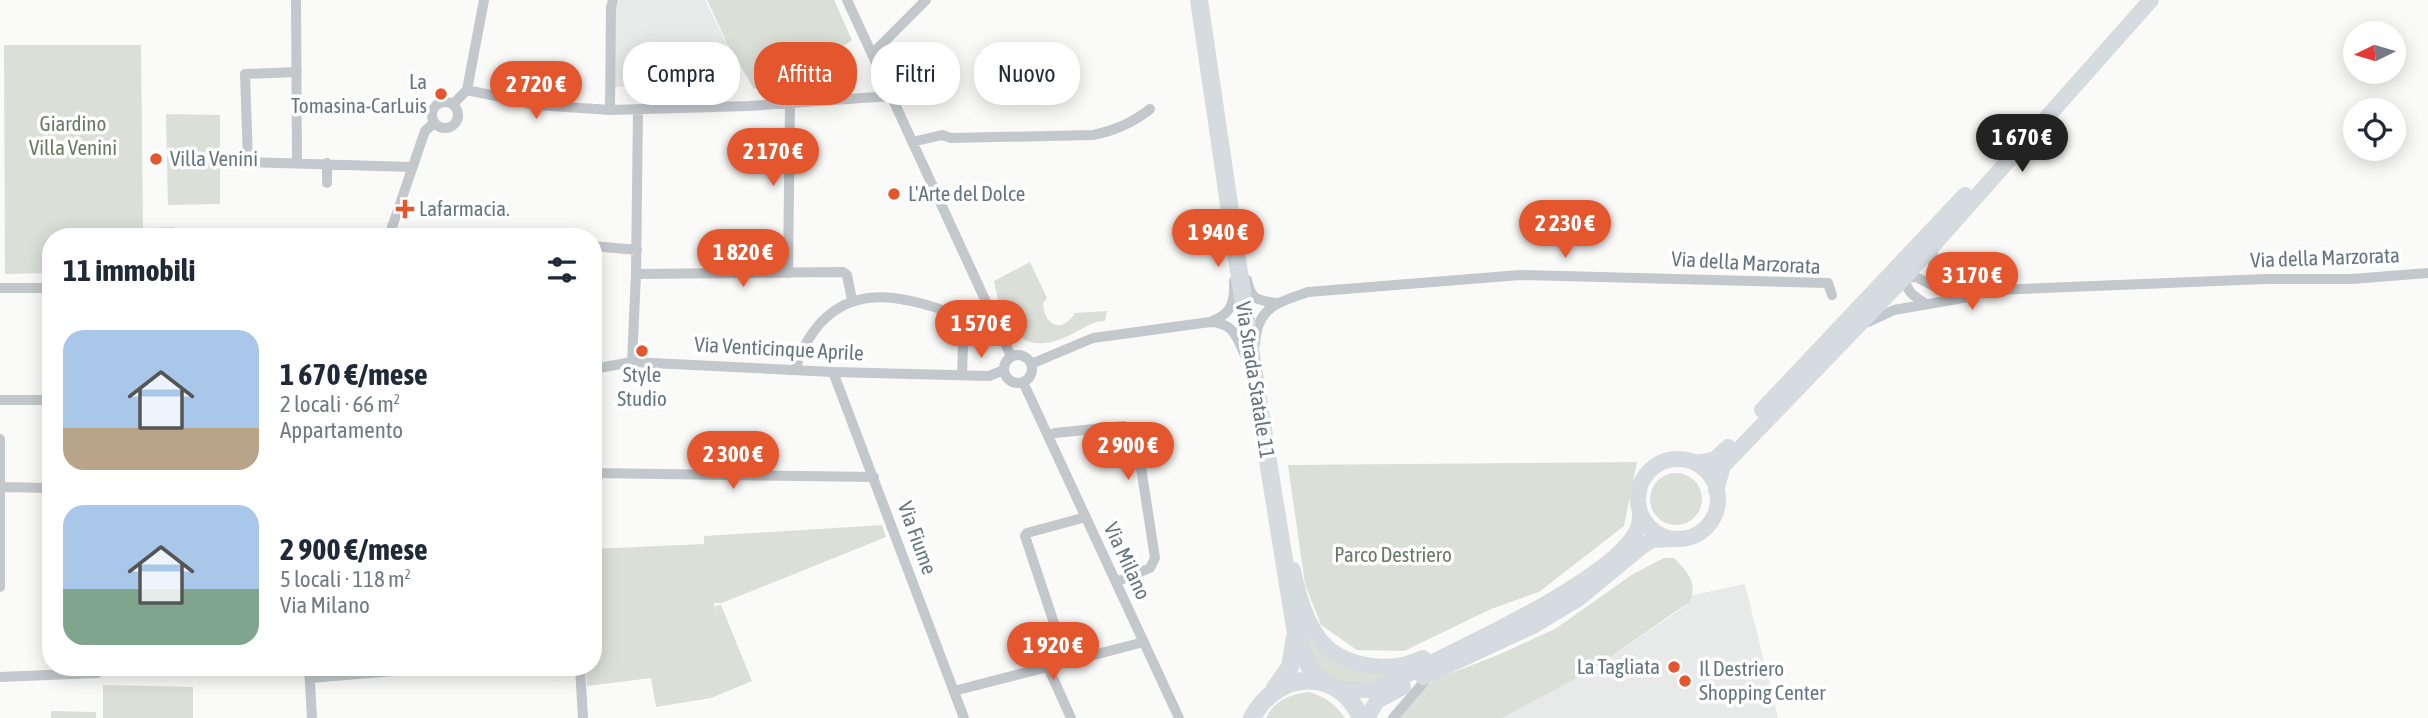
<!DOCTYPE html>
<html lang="it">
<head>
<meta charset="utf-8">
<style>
	body { margin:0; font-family:"Asap Condensed",sans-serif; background:#f6f6f7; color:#1f2937; height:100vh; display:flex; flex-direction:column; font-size:26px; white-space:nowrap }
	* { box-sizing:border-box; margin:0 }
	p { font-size:23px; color:#747a83 }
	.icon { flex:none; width:38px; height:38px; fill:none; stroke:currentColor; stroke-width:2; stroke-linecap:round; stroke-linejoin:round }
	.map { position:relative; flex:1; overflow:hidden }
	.side { position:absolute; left:42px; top:228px; width:560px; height:448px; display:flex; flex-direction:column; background:#fff; border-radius:28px; box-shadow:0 4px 18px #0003 }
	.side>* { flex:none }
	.guide { position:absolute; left:623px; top:42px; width:665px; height:63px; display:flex; gap:14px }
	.needle { width:46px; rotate:265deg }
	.controls { position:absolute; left:2343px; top:21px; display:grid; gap:14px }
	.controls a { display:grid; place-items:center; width:63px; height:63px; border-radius:50%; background:#fff; box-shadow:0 4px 18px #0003; font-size:35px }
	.price { position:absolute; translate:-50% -60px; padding:0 16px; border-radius:24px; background:#e4572e; color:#fff; font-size:23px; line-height:46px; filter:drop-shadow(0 2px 4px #0008) }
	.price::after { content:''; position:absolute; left:50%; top:42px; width:21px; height:16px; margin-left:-10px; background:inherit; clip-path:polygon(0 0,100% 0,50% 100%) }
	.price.active { background:#222; color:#fff }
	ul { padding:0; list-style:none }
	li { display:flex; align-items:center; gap:21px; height:175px; padding:0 21px }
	li span { display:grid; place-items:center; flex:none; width:196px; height:140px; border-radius:21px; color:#555 }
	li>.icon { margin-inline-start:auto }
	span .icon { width:84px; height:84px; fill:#fffc; stroke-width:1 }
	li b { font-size:30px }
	h2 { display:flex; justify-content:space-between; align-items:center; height:84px; padding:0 21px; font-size:30px }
	.chip { padding:0 24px; border-radius:28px; background:#fff; box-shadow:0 4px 18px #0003; font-size:24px; line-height:63px }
	.chip.active { background:#e4572e; color:#fff }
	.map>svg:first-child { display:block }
	.built { fill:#e8e9e9 }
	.green { fill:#dadfd7 }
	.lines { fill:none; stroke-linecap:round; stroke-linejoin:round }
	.street { stroke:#c3c8cc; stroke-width:10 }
	.secondary { stroke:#d6dbdf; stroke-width:16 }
	.primary { stroke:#d6dbdf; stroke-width:18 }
	.poi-dot { fill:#e4572e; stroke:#fff; stroke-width:2.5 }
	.labels { text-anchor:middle; stroke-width:7; stroke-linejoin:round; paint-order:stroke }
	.poi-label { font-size:21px; fill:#657683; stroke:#fff; text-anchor:start }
	.park-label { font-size:21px; fill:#687a64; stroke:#fff }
	.street-label { font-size:21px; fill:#657683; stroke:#fff }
</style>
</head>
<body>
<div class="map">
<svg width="2428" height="718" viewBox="0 0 2428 718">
	<rect width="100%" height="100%" fill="#fafaf8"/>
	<path class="built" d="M619,0H705L729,48L710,55L709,64H683V85L612,87L615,11Z
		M1745,584L1778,718H1502L1592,670L1681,609L1693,595Z"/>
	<path class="green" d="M707,0H834L852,40L809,71L754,89L728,45Z
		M4,45H141L143,228L174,227V236H51V273L5,274Z
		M166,114L220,115V204L168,205Z
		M1030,262L1047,298L1043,303C1044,326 1062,334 1075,313L1107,311L1105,321C1093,320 1081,330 1070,335C1020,360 1002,325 994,281Z
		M1637,462L1624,526L1539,592L1491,609L1404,651L1357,650L1321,625L1305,584L1288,465Z
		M1650 499a26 26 0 1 1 52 0a26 26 0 1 1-52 0Z
		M882,525L886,537L722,603H714L716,618L715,606L721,605L752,681L711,698L656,707L651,678L587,686L586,667H593V549L704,544V536Z
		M1664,558H1674C1687,571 1699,584 1689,602L1592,670L1502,718H1398L1422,690L1436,679L1498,655L1555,629L1633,574Z
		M1303,625L1310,634L1390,671L1393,676L1357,684L1334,681L1313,662Z
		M103,685L193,687V718H103Z
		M1309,692C1326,697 1335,704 1345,718H1266C1274,700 1291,694 1309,692Z
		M51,711L96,712V718H51Z"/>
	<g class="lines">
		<path class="street" d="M296,0L297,163
			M847,0L1011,356
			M872,54L926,0
			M297,72L245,74L248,162L411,167
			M467,90L537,105L610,110L749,106L891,96
			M432 115a13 13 0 1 1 26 0a13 13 0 1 1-26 0Z
			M453,104L467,90L484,0
			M610,110L611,8L613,0
			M912,142L942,135L951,138L1093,135C1113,131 1134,122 1150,109
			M327,163V183
			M389,236L425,131L434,123
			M593,246L637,250
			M1934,246C1929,266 1937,275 1946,292
			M788,273L790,103
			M636,274L843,272L847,275L852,300
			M1905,275C1905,291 1913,296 1926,304
			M1903,278L1916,277L1946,292L2266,279H2352L2428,273
			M1247,280C1251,300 1257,300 1276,303
			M0,288H51
			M1212,321C1232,314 1235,301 1234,281
			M1868,322L1894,310L1974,296
			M1255,344C1257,307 1277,303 1308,292L1520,275L1828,283L1832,295
			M1004 369a14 14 0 1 1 28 0a14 14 0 1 1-28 0Z
			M632,362L636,274L638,109
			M1031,364L1093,338L1210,322C1235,323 1237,338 1246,358
			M593,369L632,362L833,372L989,376L1004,370
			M795,370C799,356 805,343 814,331C853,278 911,299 964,317L962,375
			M833,372L964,718
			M1023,382L1179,718
			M0,400H51
			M1048,436L1055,433L1124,426L1133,431L1136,435L1155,558L1150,568L1116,582
			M0,439V587
			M593,473L874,477
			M0,487L51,488
			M1067,662L1025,536L1027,533L1086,517
			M309,667L312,718
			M580,667L583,718
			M1048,667L1071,718
			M0,677L97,673
			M310,678L442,667
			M954,691L1144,642
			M1393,718L1430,675"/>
		<path class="secondary" d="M1762,410L1965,195
			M1638 499a40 40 0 1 1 80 0a40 40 0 1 1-80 0Z
			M1695,463L1714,460L1728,447
			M1716,490L1723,466L1905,277L2151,0
			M1293,570C1298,593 1304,617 1318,637C1340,668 1391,674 1423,658
			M1423,677L1535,625L1578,599L1641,547L1652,540L1673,539
			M1337,689L1369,690L1394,681C1447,654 1618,579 1638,528C1640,523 1640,517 1640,512
			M1367,718L1377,701L1403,687"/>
		<path class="primary" d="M1199,0L1254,374L1296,634L1310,668L1327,684
			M1275,688L1290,667L1295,637
			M1252,718C1277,670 1338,666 1361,718"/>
	</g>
	<g class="poi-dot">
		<circle cx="441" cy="94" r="7"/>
		<circle cx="156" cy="159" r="7"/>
		<circle cx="894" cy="194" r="7"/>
		<path d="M401.5 198.5h7v7h7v7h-7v7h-7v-7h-7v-7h7z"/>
		<circle cx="642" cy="351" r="7"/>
		<circle cx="1674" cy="667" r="7"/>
		<circle cx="1685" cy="681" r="7"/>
	</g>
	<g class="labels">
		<g class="poi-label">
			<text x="427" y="89" text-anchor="end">La<tspan x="427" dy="24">Tomasina-CarLuis</tspan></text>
			<text x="170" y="166">Villa Venini</text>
			<text x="908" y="201">L'Arte del Dolce</text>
			<text x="419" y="216">Lafarmacia.</text>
			<text x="642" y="382" text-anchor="middle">Style<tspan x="642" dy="24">Studio</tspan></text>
			<text x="1660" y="674" text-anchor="end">La Tagliata</text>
			<text x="1699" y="676">Il Destriero<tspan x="1699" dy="24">Shopping Center</tspan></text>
		</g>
		<g class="park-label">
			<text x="73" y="131">Giardino<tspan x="73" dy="24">Villa Venini</tspan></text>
			<text x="1393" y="562">Parco Destriero</text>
		</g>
		<g class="street-label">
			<text transform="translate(2325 258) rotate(-2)" y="7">Via della Marzorata</text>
			<text transform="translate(1746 263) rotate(3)" y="7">Via della Marzorata</text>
			<text transform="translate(779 349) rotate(3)" y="7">Via Venticinque Aprile</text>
			<text transform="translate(1255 380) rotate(81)" y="7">Via Strada Statale 11</text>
			<text transform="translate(917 538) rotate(70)" y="7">Via Fiume</text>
			<text transform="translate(1127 561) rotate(65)" y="7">Via Milano</text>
		</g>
	</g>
</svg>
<div class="controls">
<a><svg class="needle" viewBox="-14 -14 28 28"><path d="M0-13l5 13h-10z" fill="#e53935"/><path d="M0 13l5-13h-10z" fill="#747a83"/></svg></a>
<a><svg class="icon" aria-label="locate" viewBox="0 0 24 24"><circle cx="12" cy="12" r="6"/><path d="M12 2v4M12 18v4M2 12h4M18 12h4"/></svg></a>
</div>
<b class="price" style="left:536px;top:121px">2 720 €</b>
<b class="price active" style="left:2022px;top:174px">1 670 €</b>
<b class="price" style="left:773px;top:188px">2 170 €</b>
<b class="price" style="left:1565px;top:260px">2 230 €</b>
<b class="price" style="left:1218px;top:269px">1 940 €</b>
<b class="price" style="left:743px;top:289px">1 820 €</b>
<b class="price" style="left:1972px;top:312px">3 170 €</b>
<b class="price" style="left:981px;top:360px">1 570 €</b>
<b class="price" style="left:1128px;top:482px">2 900 €</b>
<b class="price" style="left:733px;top:491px">2 300 €</b>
<b class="price" style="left:1053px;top:682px">1 920 €</b>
<div class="guide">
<a class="chip">Compra</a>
<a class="chip active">Affitta</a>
<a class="chip">Filtri</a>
<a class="chip">Nuovo</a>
</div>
<section class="side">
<h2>11 immobili<svg class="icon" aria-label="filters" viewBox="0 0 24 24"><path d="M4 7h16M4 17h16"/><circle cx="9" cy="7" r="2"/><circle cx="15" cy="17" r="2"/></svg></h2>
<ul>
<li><span style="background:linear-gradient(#a9c7e8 70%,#b9a48a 0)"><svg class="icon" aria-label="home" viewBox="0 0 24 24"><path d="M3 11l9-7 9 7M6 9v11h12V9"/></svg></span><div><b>1 670 €/mese</b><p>2 locali · 66 m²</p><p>Appartamento</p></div></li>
<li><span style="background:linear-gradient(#a9c7e8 60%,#7fa58c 0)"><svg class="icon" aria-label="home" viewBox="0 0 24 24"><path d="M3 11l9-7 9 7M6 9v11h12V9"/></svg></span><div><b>2 900 €/mese</b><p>5 locali · 118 m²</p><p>Via Milano</p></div></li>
</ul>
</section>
</div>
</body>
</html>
